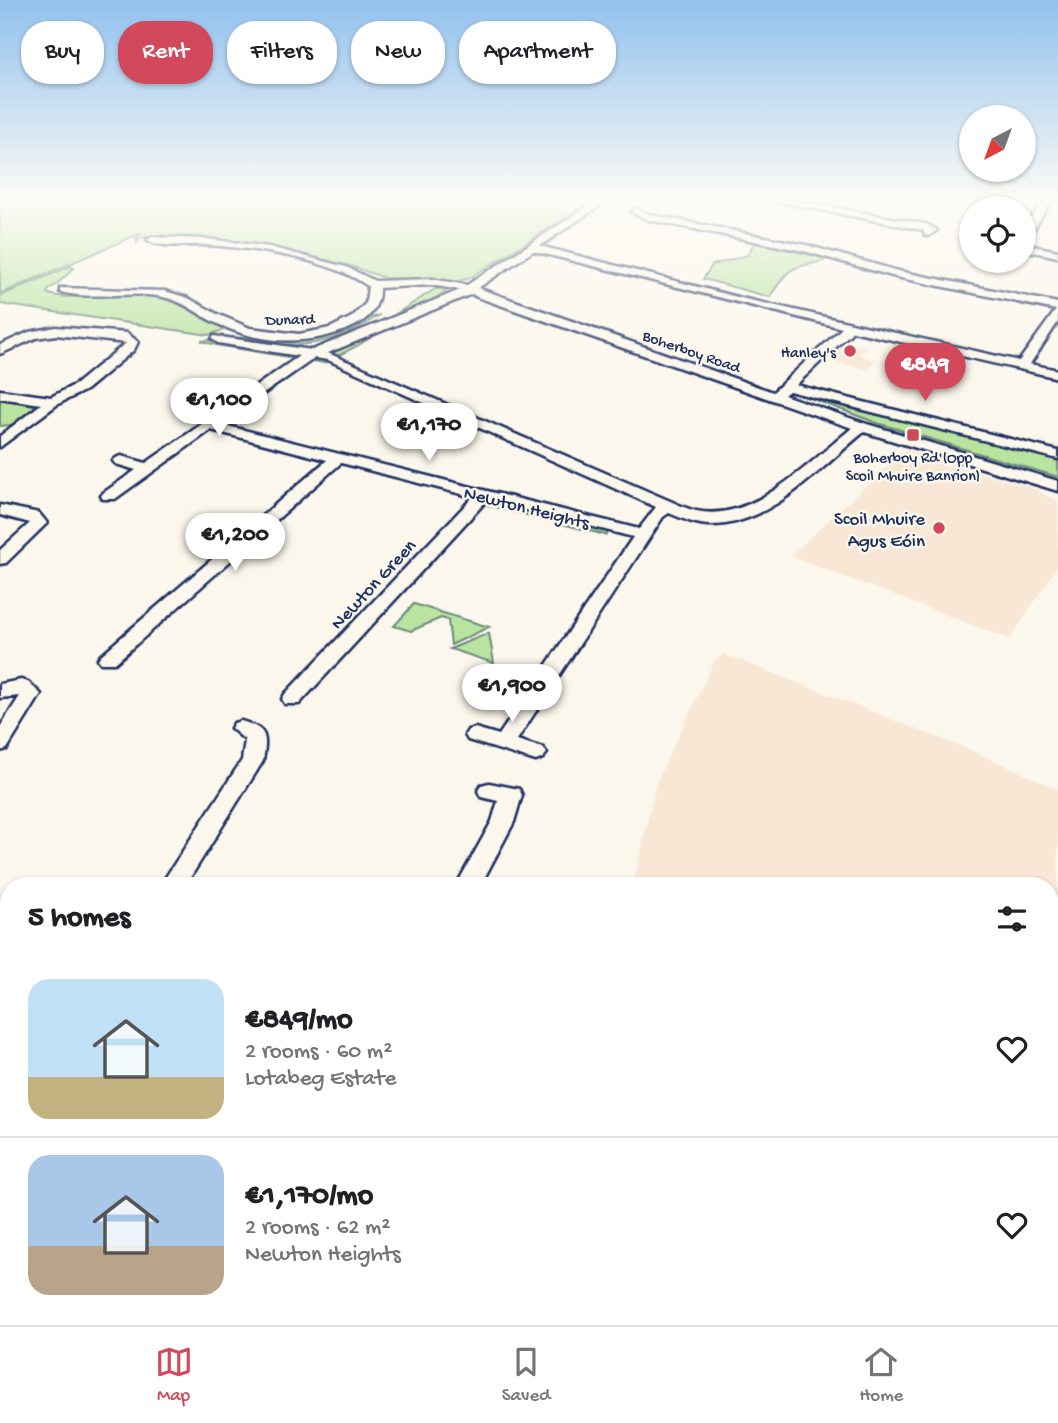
<!DOCTYPE html>
<html lang="en">
<head>
<meta charset="utf-8">
<style>
	body { margin:0; font-family:"Gochi Hand",sans-serif; background:#f2f2f2; color:#202124; height:100vh; display:flex; flex-direction:column; font-size:26px; white-space:nowrap }
	* { box-sizing:border-box; margin:0 }
	p { font-size:23px; color:#757577 }
	.icon { flex:none; width:38px; height:38px; fill:none; stroke:currentColor; stroke-width:2; stroke-linecap:round; stroke-linejoin:round }
	.map { position:relative; flex:1; overflow:hidden }
	.side { position:absolute; left:0px; top:877px; width:1059px; height:450px; display:flex; flex-direction:column; background:#fff; border-radius:28px 28px 0 0; box-shadow:0 2px 5px #0004 }
	.side>* { flex:none }
	.banner { position:absolute; left:21px; top:21px; width:700px; height:63px; display:flex; gap:14px }
	.needle { width:46px; rotate:221deg }
	.tools { position:absolute; left:959px; top:105px; display:grid; gap:14px }
	.tools a { display:grid; place-items:center; width:77px; height:77px; border-radius:50%; background:#fff; box-shadow:0 2px 5px #0004; font-size:35px }
	.price { position:absolute; translate:-50% -60px; padding:0 16px; border-radius:24px; background:#fff; color:#222; font-size:23px; line-height:46px; filter:drop-shadow(0 2px 4px #0008) }
	.price::after { content:''; position:absolute; left:50%; top:42px; width:21px; height:16px; margin-left:-10px; background:inherit; clip-path:polygon(0 0,100% 0,50% 100%) }
	.price.on { background:#d1495b; color:#fff }
	ul { padding:0; list-style:none }
	li { display:flex; align-items:center; gap:21px; height:175px; padding:0 28px }
	li+li { border-top:2px solid #e0e0e0 }
	li span { display:grid; place-items:center; flex:none; width:196px; height:140px; border-radius:21px; color:#555 }
	li>.icon { margin-inline-start:auto }
	span .icon { width:84px; height:84px; fill:#fffc; stroke-width:1 }
	li b { font-size:30px }
	h2 { display:flex; justify-content:space-between; align-items:center; height:84px; padding:0 28px; font-size:30px }
	.tag { padding:0 24px; border-radius:28px; background:#fff; box-shadow:0 2px 5px #0004; font-size:24px; line-height:63px }
	.tag.on { background:#d1495b; color:#fff }
	.tab-bar { display:flex; justify-content:space-around; align-items:center; height:98px; border-top:2px solid #e0e0e0; background:#fff; font-size:19px; color:#757577 }
	.tab-bar a { display:grid; justify-items:center; gap:4px }
	.tab-bar .on { color:#d1495b }
	.map>svg:first-child { display:block }
	.built { fill:#f8e7d5 }
	.green { fill:#b9e39f; stroke:#6a897e; stroke-width:2 }
	.lines { fill:none; stroke-linecap:round; stroke-linejoin:round }
	.street-casing { stroke:#1b2f5e; stroke-width:5 }
	.street { fill:#fbf7ec; fill-rule:evenodd }
	.poi-dot { fill:#d1495b; stroke:#fbf7ec; stroke-width:2.5 }
	.labels { text-anchor:middle; stroke-width:5; stroke-linejoin:round; paint-order:stroke }
	.far-street-label { font-size:16px; fill:#1b2f5e; stroke:#fbf7ec }
	.far-poi-label { font-size:16px; fill:#1b2f5e; stroke:#fbf7ec; text-anchor:end }
	.street-label { font-size:19px; fill:#1b2f5e; stroke:#fbf7ec }
	.poi-label { font-size:19px; fill:#1b2f5e; stroke:#fbf7ec; text-anchor:end }
</style>
</head>
<body>
<div class="map">
<svg width="1058" height="1325" viewBox="0 0 1058 1325">
	<rect width="100%" height="100%" fill="#fbf7ec"/>
	<filter id="ink" filterUnits="userSpaceOnUse"><feTurbulence type="fractalNoise" baseFrequency=".0143" numOctaves="2"/><feDisplacementMap in="SourceGraphic" scale="14" xChannelSelector="R" yChannelSelector="G"/><feConvolveMatrix kernelMatrix="1 2 1 2 8 2 1 2 1" color-interpolation-filters="sRGB"/></filter>
	<g filter="url(#ink)">
		<path class="built" d="M845,343L867,347L859,354L875,361L867,369L828,360Z
			M906,449L921,455L922,459L945,466L951,464L1037,489L1044,495L1058,501V565L1010,639L790,556Z
			M724,654L975,752L1058,789V1325H557L558,1318H1050V886L633,885L657,780L714,662Z"/>
		<path class="green" d="M0,199H595L470,278L452,283L428,279L385,278L351,266L222,241L172,240L154,235L140,238L137,243L136,239L141,233L0,294Z
			M754,242L829,259C791,271 793,260 770,297L703,279L712,265L748,255Z
			M71,266L74,268L57,284L49,289L47,293C64,302 123,292 146,294C175,297 201,316 226,329L209,335L0,304V296Z
			M443,288L448,290L357,346L324,363L216,345L201,341L210,340L257,350L321,349L363,335L435,289Z
			M380,315C324,351 294,348 231,338C246,336 259,339 274,339C294,340 315,336 335,333C351,329 363,318 380,315Z
			M0,399L34,405V409L11,425L0,426Z
			M813,399L1058,460V477L877,423Z
			M498,504L608,532L606,535L487,505Z
			M414,604L489,627L451,645L448,620L441,618L411,631L394,626Z
			M489,633L494,663L450,649Z"/>
		<g class="lines">
			<defs>
				<path id="street" d="M599,199H610L540,246L737,297L1019,361L1056,310L896,277L804,251L649,220L631,212L636,209L652,215L806,245L898,271L1058,303V322L1030,364L1058,370V378L853,331L796,385L1058,451V459L789,391L784,395L867,424L1058,481V491L864,432C821,467 770,526 710,525C696,525 681,518 669,513L663,517L517,740L543,748L547,753L543,758L536,761L468,740L465,735L468,730L475,728L499,735L633,537L487,500L299,704H285L282,699L285,694L473,497L341,463L115,663H101L98,659L101,655L327,460L211,430L115,499H103L101,496L103,493L136,470L116,464L113,461L116,458L121,456L146,463L299,356L218,343L212,339L214,336L312,350L460,290L431,285L379,288C380,308 367,321 350,328C304,348 253,343 210,320C196,312 183,302 167,298C132,289 95,301 60,292V288L165,291L188,298L217,314L250,328L299,334L330,328L352,317L366,303L368,286C327,258 254,248 205,245C189,244 161,249 147,240L152,237L207,239L269,247L346,267L375,281L431,279L467,285ZM533,251L842,328L773,392L478,288ZM472,294L477,297L852,428C808,463 744,533 684,507L328,353ZM315,358L328,360L656,507L639,529L220,424Z
					M765,199H785L926,224L937,230L929,236L925,235L923,230Z
					M1043,199L1051,201L1028,239L1024,240V229Z
					M1024,244L1058,251V257L1024,250Z
					M56,327L127,333L138,342L134,350L86,390L58,404L0,447V436L41,404L0,398V390L51,397L76,384L126,343L56,335L36,338L0,354V345L29,332Z
					M0,505L39,513L47,523L6,563L0,564V550L30,523L0,515Z
					M21,680L28,682L41,694L7,749L0,751V727L20,696L0,698V684Z
					M241,721C268,729 267,736 263,761L185,886H160L242,760L245,740L231,728L234,723Z
					M489,783L519,789L522,795L514,822L480,886H456L492,821L498,801L481,797L478,791L481,785Z
					M0,920L9,923V945L0,942Z
					M1050,980L1058,982V1006L1050,1004Z
					M206,1318H245L242,1325H203Z"/>
			</defs>
			<use href="#street" class="street-casing"/>
			<use href="#street" class="street"/>
		</g>
	</g>
	<linearGradient id="sky" x2="0" y2="1"><stop stop-color="#91c1ee"/><stop offset="0.52" stop-color="#fdfbf6"/><stop offset="1" stop-color="#fdfbf6" stop-opacity="0"/></linearGradient>
	<rect width="1058" height="384" fill="url(#sky)"/>
	<g class="poi-dot">
		<circle cx="850" cy="351" r="7"/>
		<rect x="906" y="428" width="14" height="14" rx="3.5"/>
		<circle cx="939" cy="528" r="7"/>
	</g>
	<g class="labels">
		<g class="far-street-label">
			<text transform="translate(290 318) rotate(-2)" y="6">Dunard</text>
			<text transform="translate(692 350) rotate(19)" y="6">Boherboy Road</text>
		</g>
		<g class="far-poi-label">
			<text x="836" y="357">Hanley's</text>
			<text x="913" y="462" text-anchor="middle">Boherboy Rd (Opp<tspan x="913" dy="18">Scoil Mhuire Banrion)</tspan></text>
		</g>
		<g class="street-label">
			<text transform="translate(527 506) rotate(14)" y="7">Newton Heights</text>
			<text transform="translate(372 583) rotate(-47)" y="7">Newton Green</text>
		</g>
		<g class="poi-label">
			<text x="925" y="524">Scoil Mhuire<tspan x="925" dy="22">Agus Eóin</tspan></text>
		</g>
	</g>
</svg>
<div class="tools">
<a><svg class="needle" viewBox="-14 -14 28 28"><path d="M0-13l5 13h-10z" fill="#e53935"/><path d="M0 13l5-13h-10z" fill="#757577"/></svg></a>
<a><svg class="icon" aria-label="locate" viewBox="0 0 24 24"><circle cx="12" cy="12" r="6"/><path d="M12 2v4M12 18v4M2 12h4M18 12h4"/></svg></a>
</div>
<b class="price on" style="left:925px;top:403px">€849</b>
<b class="price" style="left:219px;top:438px">€1,100</b>
<b class="price" style="left:429px;top:463px">€1,170</b>
<b class="price" style="left:235px;top:573px">€1,200</b>
<b class="price" style="left:512px;top:724px">€1,900</b>
<div class="banner">
<a class="tag">Buy</a>
<a class="tag on">Rent</a>
<a class="tag">Filters</a>
<a class="tag">New</a>
<a class="tag">Apartment</a>
</div>
<section class="side">
<h2>5 homes<svg class="icon" aria-label="filters" viewBox="0 0 24 24"><path d="M4 7h16M4 17h16"/><circle cx="9" cy="7" r="2"/><circle cx="15" cy="17" r="2"/></svg></h2>
<ul>
<li><span style="background:linear-gradient(#bfe0f5 70%,#c2b280 0)"><svg class="icon" aria-label="home" viewBox="0 0 24 24"><path d="M3 11l9-7 9 7M6 9v11h12V9"/></svg></span><div><b>€849/mo</b><p>2 rooms · 60 m²</p><p>Lotabeg Estate</p></div><svg class="icon" aria-label="heart" viewBox="0 0 24 24"><path d="M12 20l-8-8c-3-5 5-10 8-4 3-6 11-1 8 4z"/></svg></li>
<li><span style="background:linear-gradient(#a9c7e8 65%,#b9a48a 0)"><svg class="icon" aria-label="home" viewBox="0 0 24 24"><path d="M3 11l9-7 9 7M6 9v11h12V9"/></svg></span><div><b>€1,170/mo</b><p>2 rooms · 62 m²</p><p>Newton Heights</p></div><svg class="icon" aria-label="heart" viewBox="0 0 24 24"><path d="M12 20l-8-8c-3-5 5-10 8-4 3-6 11-1 8 4z"/></svg></li>
</ul>
</section>
</div>
<nav class="tab-bar">
<a class="on"><svg class="icon" aria-label="map" viewBox="0 0 24 24"><path d="M3 6l6-2 6 2 6-2v14l-6 2-6-2-6 2zM9 4v14M15 6v14"/></svg>Map</a>
<a><svg class="icon" aria-label="saved" viewBox="0 0 24 24"><path d="M7 4h10v16l-5-4-5 4z"/></svg>Saved</a>
<a><svg class="icon" aria-label="home" viewBox="0 0 24 24"><path d="M3 11l9-7 9 7M6 9v11h12V9"/></svg>Home</a>
</nav>
</body>
</html>
